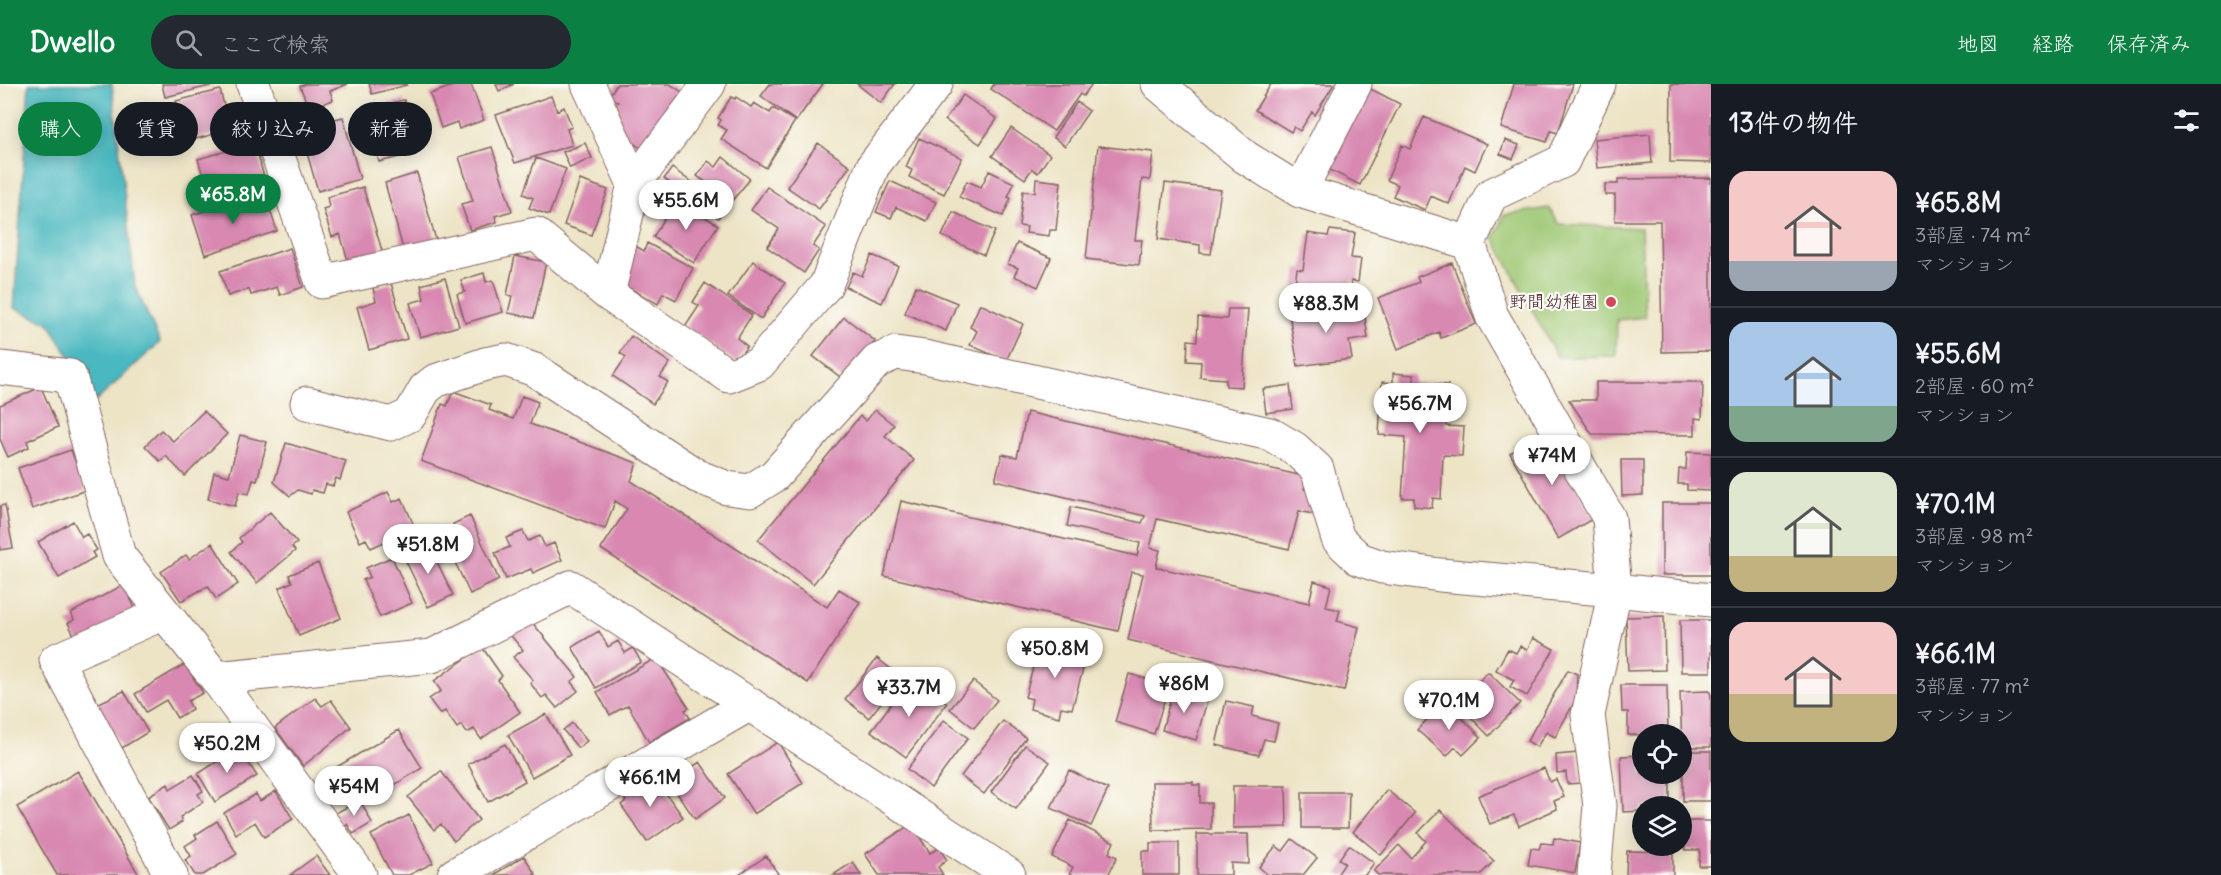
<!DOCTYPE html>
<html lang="ja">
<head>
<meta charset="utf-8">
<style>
	body { margin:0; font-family:Delius,"Klee One",sans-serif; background:#242831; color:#f1f3f6; height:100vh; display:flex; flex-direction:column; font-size:22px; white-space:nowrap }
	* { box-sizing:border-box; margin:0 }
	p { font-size:20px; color:#9ea1a6 }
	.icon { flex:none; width:33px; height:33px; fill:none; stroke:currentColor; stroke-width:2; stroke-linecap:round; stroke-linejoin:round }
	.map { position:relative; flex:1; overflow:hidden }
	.panel { display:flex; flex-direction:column; background:#171b24; width:510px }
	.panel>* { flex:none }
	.guide { position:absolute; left:18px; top:18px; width:570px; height:54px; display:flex; gap:12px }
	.fabs { position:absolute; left:1632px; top:640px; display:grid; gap:12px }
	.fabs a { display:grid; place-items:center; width:60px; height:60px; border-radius:50%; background:#171b24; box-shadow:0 3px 15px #0003; font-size:30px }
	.price { position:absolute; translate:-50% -51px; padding:0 14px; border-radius:21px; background:#fff; color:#222; font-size:20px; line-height:39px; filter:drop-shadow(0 2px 3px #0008) }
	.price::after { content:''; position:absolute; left:50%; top:36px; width:18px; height:14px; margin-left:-9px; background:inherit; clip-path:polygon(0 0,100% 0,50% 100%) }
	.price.on { background:#0b8043; color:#fff }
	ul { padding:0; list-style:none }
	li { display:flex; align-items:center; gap:18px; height:150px; padding:0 18px }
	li+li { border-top:2px solid #363941 }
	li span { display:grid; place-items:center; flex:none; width:168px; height:120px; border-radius:18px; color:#555 }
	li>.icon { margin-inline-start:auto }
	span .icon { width:72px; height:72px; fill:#fffc; stroke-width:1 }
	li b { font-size:26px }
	h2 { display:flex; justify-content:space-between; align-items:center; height:72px; padding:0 18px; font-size:26px }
	.tag { padding:0 21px; border-radius:27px; background:#171b24; box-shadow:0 3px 15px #0003; font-size:21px; line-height:54px }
	.tag.on { background:#0b8043; color:#fff }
	header { display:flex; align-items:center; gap:36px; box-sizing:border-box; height:84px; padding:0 30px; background:#0b8043; color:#fff }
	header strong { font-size:28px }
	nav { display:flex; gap:33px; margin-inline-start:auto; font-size:21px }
	.search { width:420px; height:54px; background:#242831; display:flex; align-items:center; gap:15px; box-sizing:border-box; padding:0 21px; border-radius:33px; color:#9ea1a6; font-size:22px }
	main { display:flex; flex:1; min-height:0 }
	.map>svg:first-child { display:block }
	.green { fill:#9fc874; stroke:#747450; stroke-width:1.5 }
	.water { fill:#49b8c0; stroke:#4a6c76; stroke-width:1.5 }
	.building { fill:#d888b1 }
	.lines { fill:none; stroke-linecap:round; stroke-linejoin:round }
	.minor-casing { stroke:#836461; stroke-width:35 }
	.minor { stroke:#fff; stroke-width:33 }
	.poi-dot { fill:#d1495b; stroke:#fdfcf7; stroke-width:2 }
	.labels { text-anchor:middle; stroke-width:4.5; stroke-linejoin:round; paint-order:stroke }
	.poi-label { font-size:18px; fill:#4a1f2b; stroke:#fdfcf7; text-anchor:end }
</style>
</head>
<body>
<header>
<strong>Dwello</strong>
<div class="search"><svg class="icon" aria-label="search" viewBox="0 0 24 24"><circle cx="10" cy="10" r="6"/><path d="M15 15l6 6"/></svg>ここで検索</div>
<nav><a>地図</a><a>経路</a><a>保存済み</a></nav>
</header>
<main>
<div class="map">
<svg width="1711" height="791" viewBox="0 0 1711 791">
	<rect width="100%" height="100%" fill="#fdfcf7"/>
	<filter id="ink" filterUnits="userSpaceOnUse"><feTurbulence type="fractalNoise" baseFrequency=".0167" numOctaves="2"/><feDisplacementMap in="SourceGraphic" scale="12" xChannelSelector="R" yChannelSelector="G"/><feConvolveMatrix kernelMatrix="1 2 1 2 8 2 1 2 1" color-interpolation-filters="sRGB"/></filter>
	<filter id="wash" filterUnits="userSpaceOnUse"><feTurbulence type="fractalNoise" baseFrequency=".008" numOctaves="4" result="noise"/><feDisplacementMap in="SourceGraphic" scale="24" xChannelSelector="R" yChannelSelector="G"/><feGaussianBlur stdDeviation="1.35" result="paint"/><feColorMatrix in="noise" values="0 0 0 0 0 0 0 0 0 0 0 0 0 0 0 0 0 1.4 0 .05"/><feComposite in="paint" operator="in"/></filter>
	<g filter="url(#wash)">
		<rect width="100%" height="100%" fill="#ede4c6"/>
		<path class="green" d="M1549,124L1559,140L1641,144L1645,233L1617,236L1616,272L1557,273L1494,154L1504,131Z"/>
		<path class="water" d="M29,0H112L135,202L160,258L96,317L49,239L14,224Z"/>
		<g id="blocks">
			<path class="building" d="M162,0H214V1L165,13Z
				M306,0H348L330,7L333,16L309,25L300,2Z
				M369,0H407V1L372,10Z
				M458,0H471L484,36L459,45L457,38L441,44L430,10Z
				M496,0H514L499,7Z
				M617,0H670L682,8L642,65L614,45L609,30L618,18L609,12Z
				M770,0H823L796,37L761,12Z
				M857,0H895L881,19Z
				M994,0H1092L1083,12L1080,10L1054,47L991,5Z
				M1271,0H1334L1315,31L1312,28L1300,47L1294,43L1291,48L1255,26Z
				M1514,0H1573L1558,49L1551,47L1547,58L1501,44Z
				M1671,0L1711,1V79L1670,78Z
				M1369,4L1400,20L1360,101L1324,83Z
				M220,6L225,25L238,21L244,42L170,62L161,29L178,25L176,17Z
				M963,11L997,35L980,60L945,36Z
				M551,12L557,27L564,23L572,43L567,45L572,61L515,79L496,31Z
				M731,13L735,15L736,13L751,23L754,19L770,29L773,24L795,37L766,84L721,55L727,46L718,41L721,36L718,34Z
				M404,16L416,69L379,78L375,63L368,65L362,39L373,36L370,24Z
				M1077,18L1089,27L1065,62L1053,53Z
				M343,33L360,95L318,107L303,55L311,53L308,42Z
				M1424,33L1487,60L1475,87L1465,82L1449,120L1431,112L1425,126L1393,112L1398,101L1387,96L1402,61L1410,65Z
				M422,35L428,57L421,59L415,37Z
				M1011,44L1050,71L1038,89L1032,85L1025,95L992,72Z
				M1650,50L1652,79L1597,84L1594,55Z
				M919,54L962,74L944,110L909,93L912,86L906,83Z
				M1505,56L1519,61L1513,75L1500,70Z
				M255,59L266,101L210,117L198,75Z
				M585,59L592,74L570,84L563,68Z
				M818,59L850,82L819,125L787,103Z
				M1098,62L1153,68L1150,96L1142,95L1135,156H1142L1139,181L1086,175Z
				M492,63L512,127L495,132L497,138L470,146L461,120L473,117L459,73Z
				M723,73L750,95L718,134L691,113L704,97L697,92L708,77L716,83Z
				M536,74L566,85L549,131L529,124L533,114L523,110Z
				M672,84L694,100L687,110L664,95Z
				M989,87L1014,99L1008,113L1011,114L1003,132L959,113L967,97L981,103Z
				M417,89L436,156L403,165L385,99Z
				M1711,94V267L1662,268L1660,137H1615V111H1605V100H1618V95Z
				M1036,95L1061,98L1056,146H1050L1049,152L1026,149L1027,143L1019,142L1023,107L1035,108Z
				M580,96L608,106L591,151L564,141Z
				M890,97L936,118L927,137L896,123L891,134L876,128Z
				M1165,99L1221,106L1211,170L1200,169V161L1158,155Z
				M363,103L383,170L349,180L340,150L332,153L323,125L329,123L327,113Z
				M767,103L826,143L813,162L819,166L804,189L767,163L779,145L751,126Z
				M259,114L261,122L268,120L277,147L205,171L192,131L229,119L230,123Z
				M677,115L718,141L694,179L653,153Z
				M953,128L995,147L984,171L942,152Z
				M1330,146L1355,149L1351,174L1361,175L1358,198L1351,197L1349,215L1294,207L1297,185L1303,186L1308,149L1328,152Z
				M647,159L693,184L676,216L663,209L658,220L615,196L634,161L644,167Z
				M1017,159L1051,174L1038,203L1014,192L1018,184L1008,180Z
				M290,164L303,203L280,211L277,203L251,211L249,205L228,212L220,187Z
				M872,171L898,182L882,219L846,203L853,188L862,192Z
				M515,172L546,178L534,234L508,229L512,212L507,211Z
				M753,177L785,199L761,235L728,212Z
				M1452,179L1476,240L1441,254L1439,248L1398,265L1378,214L1419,198L1417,193Z
				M484,189L486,198L493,196L503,228L465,239L457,210L465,208L461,196Z
				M445,194L459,242L420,253L410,219L424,215L421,201Z
				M391,199L407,255L369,266L357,223L376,217L373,204Z
				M705,199L752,231L737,254L747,262L736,278L685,243L699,222L693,218Z
				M916,202L957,219L946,247L905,229Z
				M980,220L1023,240L1006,277L970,261L977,247L970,243Z
				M1322,221L1323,227L1364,226L1368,254L1349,257L1352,275L1298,282L1289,230L1309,228L1308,223Z
				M1228,225H1248L1242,303L1226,302V295L1200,293L1201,278L1187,277L1188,256L1197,257L1198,233L1227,235Z
				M844,233L875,257L844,296L813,272Z
				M631,252L670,279L660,293L668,298L653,320L613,292L626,273L620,269Z
				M1393,289L1414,291V299L1448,301L1446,342L1464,343L1462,372L1443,371L1441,415L1433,414L1432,424L1414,422V414H1402L1406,353L1379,351L1382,298L1393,299Z
				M1596,298H1703L1702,335L1695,334V351L1592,350L1569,316H1596Z
				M1290,301L1293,325L1266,329L1263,305Z
				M41,303L58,343L27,357L29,363L8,373L0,355V321Z
				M453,307L491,321L489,326L513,335L522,312L538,318L530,340L637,379L631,397L827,523L839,505L860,518L808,599L601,465L627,425L615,417L605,445L421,377L442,320L447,322Z
				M875,326L894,341L885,352L914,376L813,500L758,456L860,332L866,337Z
				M204,327L227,350L185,392L166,372L160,377L145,362L161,346L173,357Z
				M1027,328L1307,393L1304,405L1318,409L1313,430L1299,427L1289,465L1157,435L1150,464L1160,466L1156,483L1309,519L1314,497L1331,502L1326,523L1340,526L1337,537L1359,543L1344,607L1128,556L1143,490L1131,488L1118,547L884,492L901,417L1137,472L1140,459L1067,442L1071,423L1142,439L1145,432L995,396L1002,370L1017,373Z
				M1546,349L1594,434L1558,455L1510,369Z
				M240,351L267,358L257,397L253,396L249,410L239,408L235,422L208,415L214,388L229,392Z
				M286,359L346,377L340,396L336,394L333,402L326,400L323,409L312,406L311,410L298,406L290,412L274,398Z
				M71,366L86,406L32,425L18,384Z
				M1687,368L1711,369V407L1687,406V400H1678L1679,385H1686Z
				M1621,376H1643V411L1622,412Z
				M388,408L393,418L402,414L415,444L371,464L366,455L360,458L346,428Z
				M1662,419H1711V491H1662Z
				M5,421L13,464L0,466V422Z
				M270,428L297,459L292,463L295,467L257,499L231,468L242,458L239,454Z
				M470,432L499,496L470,510L446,459L459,453L453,440Z
				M73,437L82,453L87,450L97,466L92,468L95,473L59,494L38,458Z
				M523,447L528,457L540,452L545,463L554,459L562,476L533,489L531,485L506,495L495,469L510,463L506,454Z
				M212,459L238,500L216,515L208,502L181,517L161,488L186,471L189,475Z
				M428,459L453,511L428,523L403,471Z
				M392,473L412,519L380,533L363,496L370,493L366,484Z
				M318,479L341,534L299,552L279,504L292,498L289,491Z
				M123,501L139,531L80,563L68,539L74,536L71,529Z
				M526,531L577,593L571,598L578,607L557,624L546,611L542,614L530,599L533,596L513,573L523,566L507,547Z
				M1664,532L1665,586L1628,587L1626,533Z
				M1680,536H1711V588H1681Z
				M599,547L608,563L618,557L625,569L633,564L641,578L596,604L572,563Z
				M1533,554L1554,565L1527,612L1510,603L1514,596L1496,586L1508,565L1516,569L1520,562L1527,566Z
				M1040,558L1087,571L1072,625L1061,623L1059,633L1030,625L1032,615L1025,613Z
				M482,563L502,592L498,596L520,628L481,655L474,645L467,649L461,641L457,644L445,627L440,630L429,615L441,607L434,597Z
				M656,574L689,624L685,626L690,634L649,658L628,621L610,631L597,608Z
				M877,574L901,593L869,634L845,615Z
				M185,580L203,609L188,617L192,625L177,634L166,616L146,628L135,610Z
				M1568,586L1577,590L1576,615L1555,653L1546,648L1537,663L1527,657Z
				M1488,588L1520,619L1489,652L1457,619Z
				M1129,590L1169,601L1154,650L1115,638Z
				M973,597L997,616L974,644L950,625Z
				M907,598L917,606L922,600L947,619L906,673L871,647Z
				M1621,601H1667L1668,650L1628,651V628H1622Z
				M1174,603L1195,609L1194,613L1207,617L1196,656L1162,646Z
				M124,607L148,648L122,664L95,621Z
				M1709,607L1711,611V663H1682L1680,608Z
				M315,614L322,622L331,616L351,643L303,682L275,644Z
				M1226,617L1254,623L1252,632L1278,639L1274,657L1264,655L1259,671L1216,661Z
				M1445,617L1481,653L1463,671L1455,663L1447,672L1417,646Z
				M546,630L570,671L532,693L508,651Z
				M944,636L968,654L931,704L907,685Z
				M1003,637L1026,654L984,710L961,692Z
				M572,639L587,657L578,664L563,646Z
				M399,646L422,684L370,716L366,710L351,719L343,705L347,703L335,684Z
				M778,658L803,699L754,730L728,690Z
				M505,660L525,697L488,718L468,680Z
				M237,661L257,692L215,718L198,690L224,673L222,670Z
				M1025,661L1050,678L1016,725L991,708Z
				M1683,667H1711V717H1683Z
				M1578,669L1581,699L1567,700L1566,688L1557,689L1556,671Z
				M1642,671V690H1670V723H1642V727L1623,728L1621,672Z
				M700,678L725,714L695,735L677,709L685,704L679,696L694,686L692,683Z
				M1544,684L1550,698L1556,695L1564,713L1554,717L1557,725L1519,742L1514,731L1490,740L1478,712Z
				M1069,686L1108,705L1091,742L1051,724Z
				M78,687L139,791H57L17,723Z
				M441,687L479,736L454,757L441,740L434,746L408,713Z
				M652,690L683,733L647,758L621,721L626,717L622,711Z
				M193,691L203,707L198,710L203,718L180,733L182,738L169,746L148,712L168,700L170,705Z
				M1152,698H1193V701H1200V719H1211V745L1153,746Z
				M1233,702H1286L1287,743L1233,744Z
				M1387,706L1415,729L1381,771L1353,748Z
				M276,707L293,735L264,753L255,738L236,750L224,729L256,710L260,717Z
				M1302,708H1349L1348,744H1302Z
				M360,716L372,739L353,750L347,740L342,743L334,730Z
				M1440,726L1494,777L1480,791H1378L1374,787L1399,761L1411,774L1426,757L1418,749Z
				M409,731L433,779L409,791H392L371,751Z
				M1070,736L1114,758L1109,769L1117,773L1108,791H1069L1073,783L1052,773Z
				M217,737L237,770L203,791H195L185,776L191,772L185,762L197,754L195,751Z
				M1686,737H1711V782H1699L1700,766H1685Z
				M911,740L930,769L939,764L947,776L938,783L943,791H879L865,770Z
				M1197,750H1248L1249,780L1231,779V791H1197Z
				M1554,754L1580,759L1575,789L1528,781L1531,764L1539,765L1541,759L1553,760Z
				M1292,755L1317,774L1303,791H1268L1259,783L1276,762L1283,767Z
				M1150,759H1179V791H1142V767H1150Z
				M1349,761L1374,779L1365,791H1337L1345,779L1339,775Z
				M1627,767L1673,768V791H1626Z
				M316,772L330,791H290Z
				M524,772L536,791H493Z
				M766,772L779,791H739Z
				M853,778L861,791H833Z"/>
		</g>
	</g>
	<g filter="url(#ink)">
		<use href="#blocks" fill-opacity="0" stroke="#836461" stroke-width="1.5"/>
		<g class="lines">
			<defs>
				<path id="minor" d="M253,0L322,198L536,150L608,210L729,292L759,280L826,201L873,82L936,0
					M588,0L634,100L608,210
					M1158,0L1245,73L1300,107L1469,159
					M634,100L709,0
					M1300,107L1355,0
					M0,284L70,292L119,472L216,594
					M307,319L391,340L410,331L425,305L435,297L485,280L506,276L535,286L697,392L727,404L750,407L774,392L877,277L896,269L925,273L1270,350L1294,364L1317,385L1338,455L1359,475L1382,483L1440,491L1615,506L1609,434L1492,232L1469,159L1491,111L1563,77L1599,0
					M164,529L56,576L171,791
					M360,791L216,594L432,572L571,503L1009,791
					M454,791L750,620
					M1594,791L1600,722L1588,631L1615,506L1711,516"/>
			</defs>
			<use href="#minor" class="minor-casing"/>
			<use href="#minor" class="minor"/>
		</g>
	</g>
	<circle class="poi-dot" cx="1611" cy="218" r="6"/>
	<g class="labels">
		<g class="poi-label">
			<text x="1599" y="224">野間幼稚園</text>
		</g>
	</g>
</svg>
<div class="fabs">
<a><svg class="icon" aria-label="locate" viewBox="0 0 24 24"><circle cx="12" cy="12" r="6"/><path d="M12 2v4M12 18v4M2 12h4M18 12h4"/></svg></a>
<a><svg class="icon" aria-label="layers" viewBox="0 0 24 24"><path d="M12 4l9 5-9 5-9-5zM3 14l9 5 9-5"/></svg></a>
</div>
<b class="price on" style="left:233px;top:141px">¥65.8M</b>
<b class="price" style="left:686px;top:147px">¥55.6M</b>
<b class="price" style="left:1326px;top:250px">¥88.3M</b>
<b class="price" style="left:1420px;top:350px">¥56.7M</b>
<b class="price" style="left:1552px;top:402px">¥74M</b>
<b class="price" style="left:428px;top:491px">¥51.8M</b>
<b class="price" style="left:1055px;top:595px">¥50.8M</b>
<b class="price" style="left:1184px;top:630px">¥86M</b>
<b class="price" style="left:909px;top:634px">¥33.7M</b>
<b class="price" style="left:1449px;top:647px">¥70.1M</b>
<b class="price" style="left:227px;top:690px">¥50.2M</b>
<b class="price" style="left:650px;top:724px">¥66.1M</b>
<b class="price" style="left:354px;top:733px">¥54M</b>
<div class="guide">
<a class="tag on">購入</a>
<a class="tag">賃貸</a>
<a class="tag">絞り込み</a>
<a class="tag">新着</a>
</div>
</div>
<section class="panel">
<h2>13件の物件<svg class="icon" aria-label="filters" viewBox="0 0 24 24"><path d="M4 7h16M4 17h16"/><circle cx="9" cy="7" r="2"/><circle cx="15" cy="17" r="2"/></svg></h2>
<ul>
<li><span style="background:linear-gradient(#f6c9c9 75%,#9aa5b1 0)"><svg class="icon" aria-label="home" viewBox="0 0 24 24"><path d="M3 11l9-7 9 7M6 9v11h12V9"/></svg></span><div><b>¥65.8M</b><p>3部屋 · 74 m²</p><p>マンション</p></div></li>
<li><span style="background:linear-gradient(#a9c7e8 70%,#7fa58c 0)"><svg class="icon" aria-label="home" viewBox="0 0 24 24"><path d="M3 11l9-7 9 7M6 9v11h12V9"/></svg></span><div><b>¥55.6M</b><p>2部屋 · 60 m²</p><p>マンション</p></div></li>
<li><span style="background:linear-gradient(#dfe7d0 70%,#c2b280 0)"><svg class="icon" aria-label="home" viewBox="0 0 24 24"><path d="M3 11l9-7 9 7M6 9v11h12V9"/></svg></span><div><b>¥70.1M</b><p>3部屋 · 98 m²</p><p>マンション</p></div></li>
<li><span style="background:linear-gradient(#f6c9c9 60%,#c2b280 0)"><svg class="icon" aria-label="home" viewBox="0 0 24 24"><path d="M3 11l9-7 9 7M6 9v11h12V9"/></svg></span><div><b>¥66.1M</b><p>3部屋 · 77 m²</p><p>マンション</p></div></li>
</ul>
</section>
</main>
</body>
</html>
